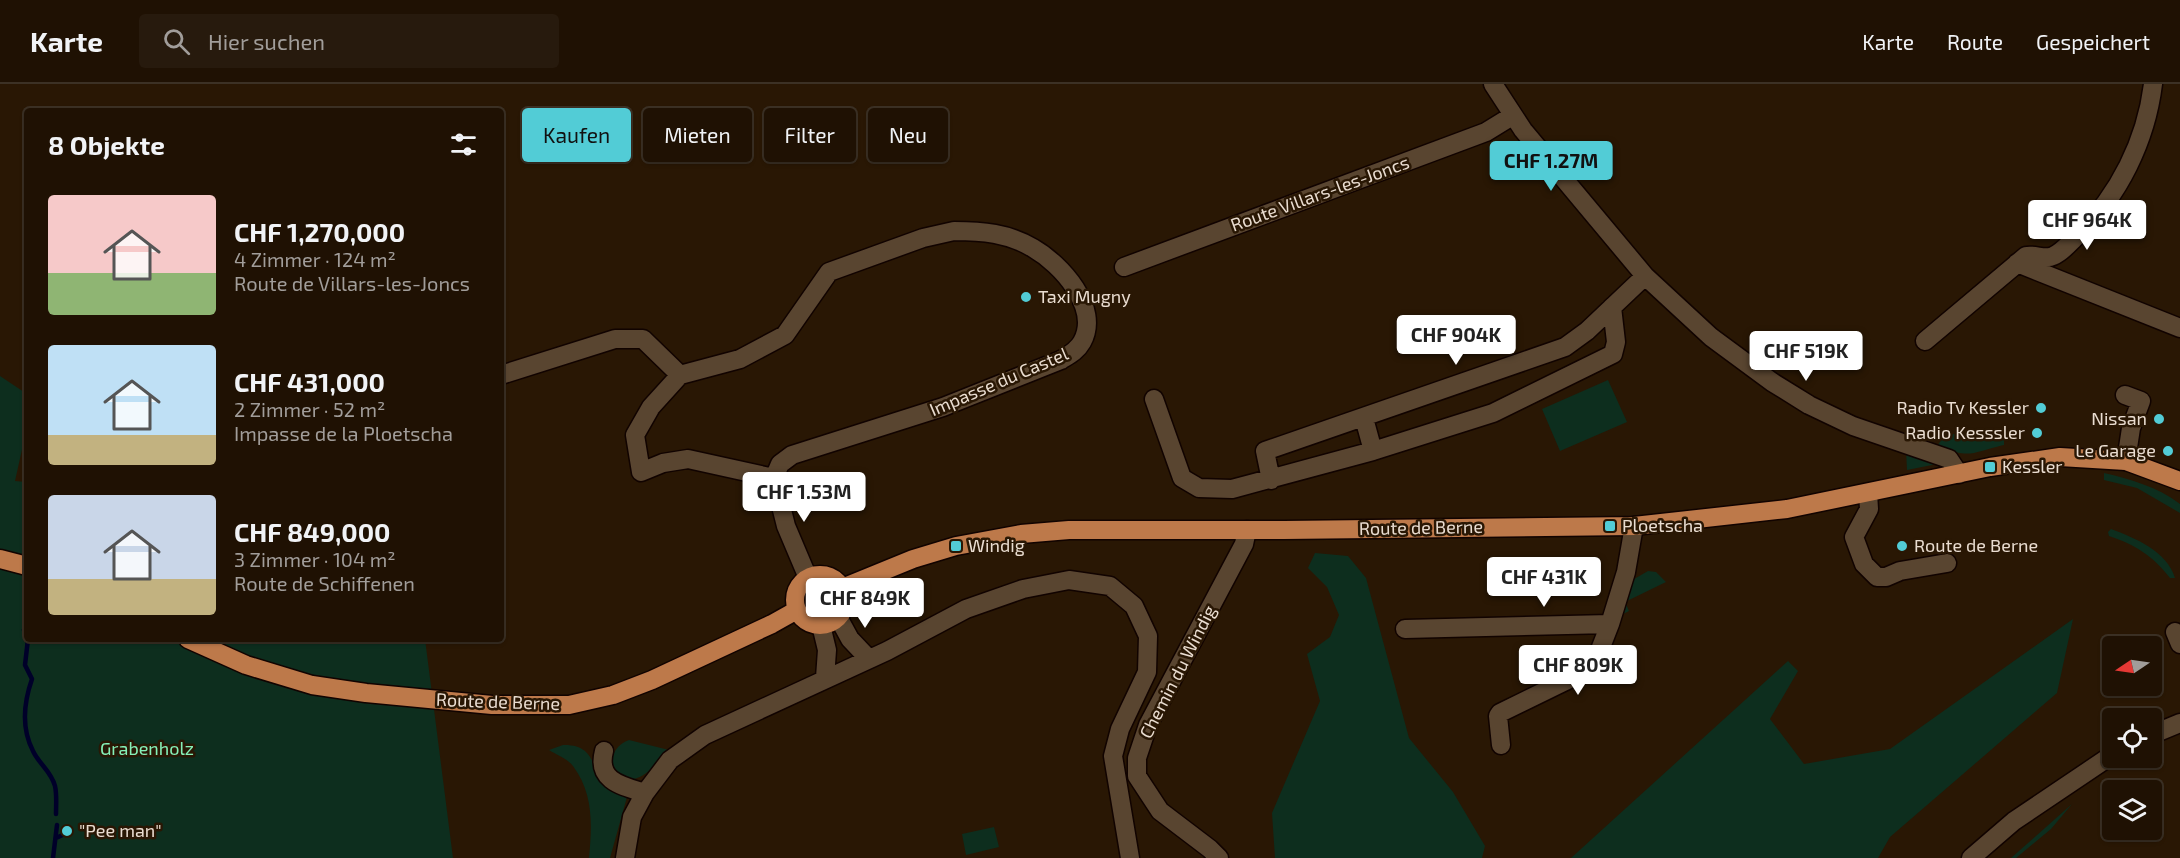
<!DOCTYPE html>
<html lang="de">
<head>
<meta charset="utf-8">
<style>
	body { margin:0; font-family:"Exo 2",sans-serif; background:#271a0d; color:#f1f3f6; height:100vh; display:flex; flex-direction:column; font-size:22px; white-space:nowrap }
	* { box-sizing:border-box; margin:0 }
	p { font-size:20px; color:#a19d9a }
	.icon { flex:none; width:33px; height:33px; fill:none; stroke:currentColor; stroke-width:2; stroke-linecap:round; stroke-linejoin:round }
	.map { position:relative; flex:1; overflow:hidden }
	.side { position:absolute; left:24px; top:24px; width:480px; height:534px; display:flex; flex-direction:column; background:#1f1103; border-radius:6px; box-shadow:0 2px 4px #0004,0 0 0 2px #3c3125 }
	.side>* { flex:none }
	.hud { position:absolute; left:522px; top:24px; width:570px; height:54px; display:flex; gap:12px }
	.needle { width:39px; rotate:257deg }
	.tools { position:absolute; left:2102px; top:552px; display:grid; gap:12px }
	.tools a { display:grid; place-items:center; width:60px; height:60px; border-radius:6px; background:#1f1103; box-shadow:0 2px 4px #0004,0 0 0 2px #3c3125; font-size:30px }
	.price { position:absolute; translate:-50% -51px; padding:0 14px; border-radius:6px; background:#fff; color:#222; font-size:20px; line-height:39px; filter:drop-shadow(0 2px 3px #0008) }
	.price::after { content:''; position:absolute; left:50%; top:36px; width:18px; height:14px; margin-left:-9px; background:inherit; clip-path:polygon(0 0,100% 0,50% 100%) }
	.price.on { background:#52ccd6; color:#111 }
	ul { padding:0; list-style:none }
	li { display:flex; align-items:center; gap:18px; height:150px; padding:0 24px }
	li span { display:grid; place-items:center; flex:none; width:168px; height:120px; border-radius:6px; color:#555 }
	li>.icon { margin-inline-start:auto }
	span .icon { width:72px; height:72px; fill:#fffc; stroke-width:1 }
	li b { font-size:26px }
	h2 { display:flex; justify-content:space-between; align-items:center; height:72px; padding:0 24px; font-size:26px }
	.pill { padding:0 21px; border-radius:6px; background:#1f1103; box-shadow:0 2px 4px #0004,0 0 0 2px #3c3125; font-size:21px; line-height:54px }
	.pill.on { background:#52ccd6; color:#111 }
	header { display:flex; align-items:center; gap:36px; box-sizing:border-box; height:84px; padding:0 30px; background:#1f1103; border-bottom:2px solid #3c3125 }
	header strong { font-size:28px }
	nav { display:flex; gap:33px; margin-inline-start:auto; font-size:21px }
	.search { width:420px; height:54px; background:#271a0d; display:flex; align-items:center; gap:15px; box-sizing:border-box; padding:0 21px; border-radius:6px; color:#a19d9a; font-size:22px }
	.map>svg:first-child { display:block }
	.green { fill:#0d2e1e }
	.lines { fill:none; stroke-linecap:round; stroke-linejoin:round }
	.stream { stroke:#000029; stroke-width:4.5 }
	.minor-casing { stroke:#110300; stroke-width:21 }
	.major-casing { stroke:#110300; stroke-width:21 }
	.minor { stroke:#594530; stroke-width:18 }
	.major { stroke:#bd794a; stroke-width:18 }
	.poi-dot { fill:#52ccd6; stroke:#291704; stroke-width:2 }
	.labels { text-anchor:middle; stroke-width:5; stroke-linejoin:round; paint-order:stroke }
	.street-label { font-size:18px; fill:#eaddd1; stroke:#291704 }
	.poi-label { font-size:18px; fill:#eaddd1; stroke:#291704; text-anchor:start }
	.park-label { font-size:18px; fill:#85f0b8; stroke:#291704 }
</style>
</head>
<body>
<header>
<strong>Karte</strong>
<div class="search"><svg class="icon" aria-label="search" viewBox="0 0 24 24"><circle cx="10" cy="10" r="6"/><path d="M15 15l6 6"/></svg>Hier suchen</div>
<nav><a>Karte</a><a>Route</a><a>Gespeichert</a></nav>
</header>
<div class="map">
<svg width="2180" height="774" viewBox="0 0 2180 774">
	<rect width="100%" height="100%" fill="#291704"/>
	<path class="green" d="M0,292L27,310V343L15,397L27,398V555H425L453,774H0Z
		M1608,296L1627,338L1560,367L1542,325Z
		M2004,345V361C1970,369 1972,375 1937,362L1945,351Z
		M1906,366L1942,379L1907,386Z
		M2104,389C2130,395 2158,403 2180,420V429L2137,404L2104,396Z
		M2111,445C2135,454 2167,467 2175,494H2170C2153,472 2136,461 2109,452L2108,448Z
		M1315,469L1348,472L1366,494L1409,654L1453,708L1485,762L1482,774H1275L1272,729L1320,617L1307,570L1330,553L1339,531L1327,503L1308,484Z
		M1648,487L1656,488L1666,498L1625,518L1629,527L1619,532L1629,498Z
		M2073,535L2057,609L1890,753L1878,774H1571L1788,577L1798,587L1770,635L1804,680L1890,665Z
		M629,656L669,666C660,675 649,690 637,694C613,703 600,667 629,656Z
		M563,661C606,660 584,702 627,713L610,774H589C592,742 594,710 573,682C568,675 557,671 549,666Z
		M2072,720L2051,745L2016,774H2011Z
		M994,743L999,763L966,771L962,750Z"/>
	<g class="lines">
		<path class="stream" d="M24,546L27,552
			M28,555L25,581L32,595C24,618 21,644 33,667C39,680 51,687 55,702C57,711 56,721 56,730
			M56,754L67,749
			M53,774L57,741"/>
		<defs>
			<path id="minor" d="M1493,0L1523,46L1645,192L1711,253L1772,298L1809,321L1853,342L1949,375L1959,390
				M954,147C982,147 1008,149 1033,164C1061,180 1101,224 1082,258C1077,267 1069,271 1061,276L943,323L792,371L780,380L774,394L688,375L663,379L641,388L635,351L651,323L680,291L740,275L785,251L829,188L923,154Z
				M2017,179L2180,244
				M1124,183L1486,48L1512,32
				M1925,257L2026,172C2035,170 2045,176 2053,172C2063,168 2070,158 2078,151C2119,111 2146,57 2153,0
				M501,291L615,255H643L680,291
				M2125,311L2141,317L2131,344L2126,377
				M1154,315L1182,394L1199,404L1232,405L1373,367L1493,329L1613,270L1616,258L1612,223
				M1364,334L1373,367
				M774,394L786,442L808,494
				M1271,396L1265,367L1565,263L1587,247L1645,192
				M1868,409L1869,425L1854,453L1864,480L1877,493H1886L1900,487L1947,479
				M838,533L850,555L868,574
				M821,541L827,566L825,594
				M1405,545L1610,540L1626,488L1634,442
				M2175,548L2180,560
				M2151,651L2180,639
				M1501,661L1498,632L1500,629L1584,588L1596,576L1610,540
				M604,667C596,697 622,702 645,709
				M625,774L632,733L645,709L670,676L705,651L887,567L966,525L1023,505L1069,496L1110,502L1134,522L1148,552L1147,588L1120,645L1113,672L1130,774
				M1219,774L1210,765L1160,727L1137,692V674L1148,641L1244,460L1247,446
				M1971,774L2014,737L2112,671"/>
			<path id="major" d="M0,475L27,482
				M795 516a25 25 0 1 1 50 0a25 25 0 1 1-50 0Z
				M842,504L913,475L956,462L1021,450L1069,446H1284L1634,442L1787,425L1990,383L2060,373L2126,377L2180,397
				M188,555L246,581L312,601L366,609L492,621H569L613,611L652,596L772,540L797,526"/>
		</defs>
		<use href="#minor" class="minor-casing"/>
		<use href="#major" class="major-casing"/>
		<use href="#minor" class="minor"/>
		<use href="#major" class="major"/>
	</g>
	<g class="poi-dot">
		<circle cx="1026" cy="213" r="6"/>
		<circle cx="2041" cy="324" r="6"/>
		<circle cx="2159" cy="335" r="6"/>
		<circle cx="2037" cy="349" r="6"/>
		<circle cx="2168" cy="367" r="6"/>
		<rect x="1984" y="377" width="12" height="12" rx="3"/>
		<rect x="1604" y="436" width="12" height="12" rx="3"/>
		<rect x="950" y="456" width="12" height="12" rx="3"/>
		<circle cx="1902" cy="462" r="6"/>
		<circle cx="67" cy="747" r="6"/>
	</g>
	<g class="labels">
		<g class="street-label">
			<text transform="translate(1320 110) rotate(-20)" y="6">Route Villars-les-Joncs</text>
			<text transform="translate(999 298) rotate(-23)" y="6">Impasse du Castel</text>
			<text transform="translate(1421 444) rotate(-1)" y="6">Route de Berne</text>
			<text transform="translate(1178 588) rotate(-63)" y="6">Chemin du Windig</text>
			<text transform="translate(498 618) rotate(2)" y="6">Route de Berne</text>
		</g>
		<g class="poi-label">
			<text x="1038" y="219">Taxi Mugny</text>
			<text x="2029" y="330" text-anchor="end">Radio Tv Kessler</text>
			<text x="2147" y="341" text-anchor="end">Nissan</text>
			<text x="2025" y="355" text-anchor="end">Radio Kesssler</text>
			<text x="2156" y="373" text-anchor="end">Le Garage</text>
			<text x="2002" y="389">Kessler</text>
			<text x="1622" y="448">Ploetscha</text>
			<text x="968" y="468">Windig</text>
			<text x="1914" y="468">Route de Berne</text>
			<text x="79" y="753">"Pee man"</text>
		</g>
		<g class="park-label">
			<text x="147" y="671">Grabenholz</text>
		</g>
	</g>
</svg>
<div class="tools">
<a><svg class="needle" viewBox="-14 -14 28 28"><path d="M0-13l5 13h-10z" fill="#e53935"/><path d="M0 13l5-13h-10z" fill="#a19d9a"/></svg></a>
<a><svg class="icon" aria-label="locate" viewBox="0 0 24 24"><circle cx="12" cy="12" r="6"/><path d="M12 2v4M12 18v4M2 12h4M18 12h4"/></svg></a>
<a><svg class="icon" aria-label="layers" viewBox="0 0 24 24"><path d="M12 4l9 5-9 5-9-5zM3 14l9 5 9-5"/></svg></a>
</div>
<b class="price on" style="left:1551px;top:108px">CHF 1.27M</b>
<b class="price" style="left:2087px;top:167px">CHF 964K</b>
<b class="price" style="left:1456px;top:282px">CHF 904K</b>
<b class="price" style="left:1806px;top:298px">CHF 519K</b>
<b class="price" style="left:804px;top:439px">CHF 1.53M</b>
<b class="price" style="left:1544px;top:524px">CHF 431K</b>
<b class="price" style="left:865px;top:545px">CHF 849K</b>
<b class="price" style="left:1578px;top:612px">CHF 809K</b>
<div class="hud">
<a class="pill on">Kaufen</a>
<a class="pill">Mieten</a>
<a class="pill">Filter</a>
<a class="pill">Neu</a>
</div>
<section class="side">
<h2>8 Objekte<svg class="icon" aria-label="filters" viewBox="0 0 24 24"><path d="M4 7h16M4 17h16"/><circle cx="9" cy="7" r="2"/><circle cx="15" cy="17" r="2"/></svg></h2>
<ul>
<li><span style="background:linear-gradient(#f6c9c9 65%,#8fb573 0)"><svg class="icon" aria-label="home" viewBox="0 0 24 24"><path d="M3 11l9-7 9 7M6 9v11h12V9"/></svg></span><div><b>CHF 1,270,000</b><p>4 Zimmer · 124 m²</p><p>Route de Villars-les-Joncs</p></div></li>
<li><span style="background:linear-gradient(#bfe0f5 75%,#c2b280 0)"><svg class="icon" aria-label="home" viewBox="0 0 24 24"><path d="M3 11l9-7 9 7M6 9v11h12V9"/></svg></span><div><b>CHF 431,000</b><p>2 Zimmer · 52 m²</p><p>Impasse de la Ploetscha</p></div></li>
<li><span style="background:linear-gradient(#c9d6e8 70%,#c2b280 0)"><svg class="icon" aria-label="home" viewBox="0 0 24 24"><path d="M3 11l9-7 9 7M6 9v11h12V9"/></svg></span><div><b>CHF 849,000</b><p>3 Zimmer · 104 m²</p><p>Route de Schiffenen</p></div></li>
</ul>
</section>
</div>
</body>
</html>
